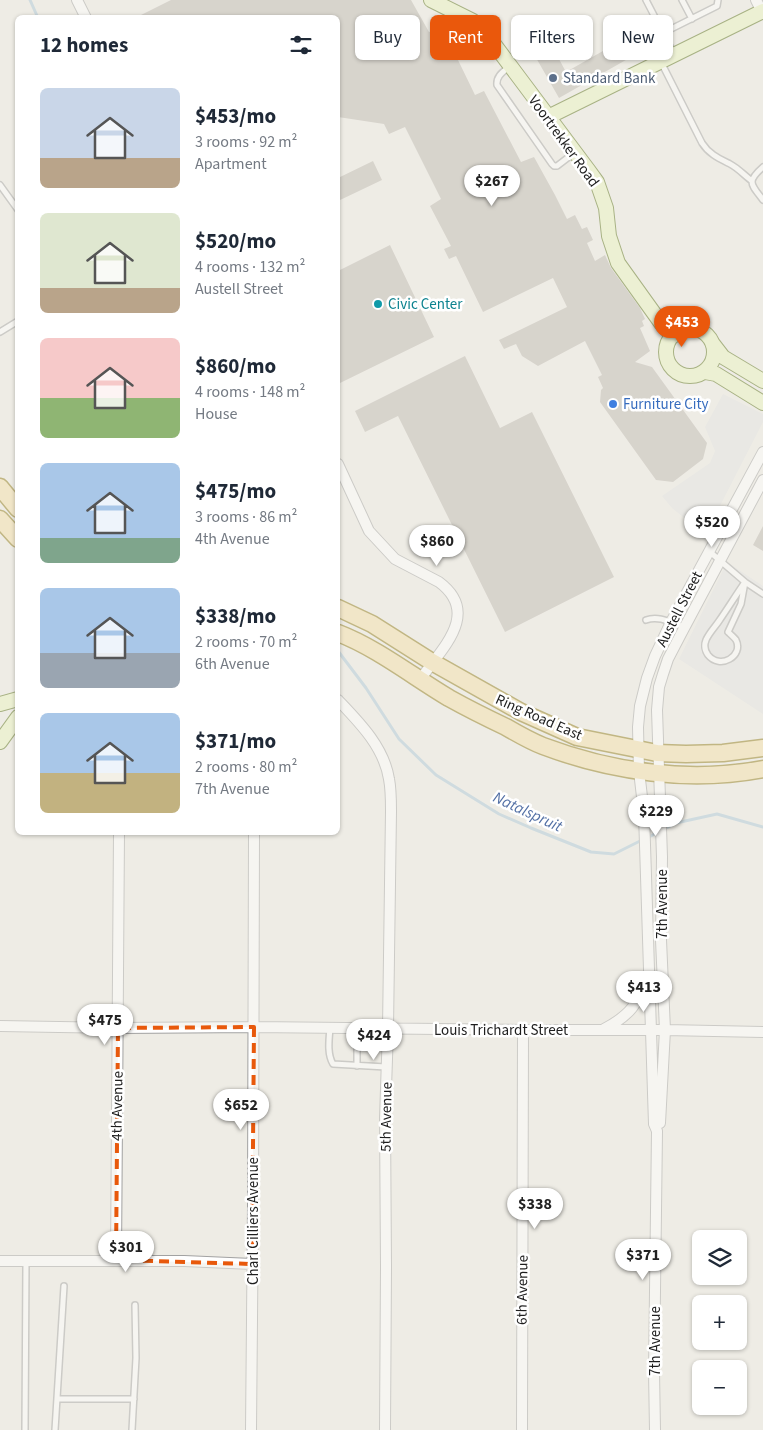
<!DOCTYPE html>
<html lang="en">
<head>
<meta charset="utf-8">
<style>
	body { margin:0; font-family:"Source Sans 3",sans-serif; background:#f2f2f3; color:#1f2937; height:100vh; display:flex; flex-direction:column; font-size:19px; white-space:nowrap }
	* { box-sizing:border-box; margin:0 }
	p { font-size:16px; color:#747a83 }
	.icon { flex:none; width:28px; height:28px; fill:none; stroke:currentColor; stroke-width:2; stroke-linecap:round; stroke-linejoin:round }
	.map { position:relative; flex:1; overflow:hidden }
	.side { position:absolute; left:15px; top:15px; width:325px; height:820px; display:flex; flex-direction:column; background:#fff; border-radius:8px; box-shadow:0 1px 4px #0004 }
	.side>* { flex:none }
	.top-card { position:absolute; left:355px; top:15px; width:332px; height:45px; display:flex; gap:10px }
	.fabs { position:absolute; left:692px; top:1230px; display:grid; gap:10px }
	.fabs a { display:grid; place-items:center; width:55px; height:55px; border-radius:8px; background:#fff; box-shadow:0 1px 4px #0004; font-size:25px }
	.price { position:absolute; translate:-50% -42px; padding:0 11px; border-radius:18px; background:#fff; color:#222; font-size:16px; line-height:32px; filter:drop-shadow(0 1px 2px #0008) }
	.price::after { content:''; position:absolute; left:50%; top:30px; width:15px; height:11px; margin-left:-8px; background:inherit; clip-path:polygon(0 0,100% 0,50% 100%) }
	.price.active { background:#ea580c; color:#fff }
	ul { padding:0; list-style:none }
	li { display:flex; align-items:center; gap:15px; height:125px; padding:0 25px }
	li span { display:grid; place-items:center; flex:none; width:140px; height:100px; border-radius:8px; color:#555 }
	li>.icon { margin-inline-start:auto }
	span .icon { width:60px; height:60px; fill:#fffc; stroke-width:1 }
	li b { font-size:21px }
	h2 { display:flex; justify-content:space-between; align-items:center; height:60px; padding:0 25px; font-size:21px }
	.chip { padding:0 18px; border-radius:8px; background:#fff; box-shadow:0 1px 4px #0004; font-size:18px; line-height:45px }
	.chip.active { background:#ea580c; color:#fff }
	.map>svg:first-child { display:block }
	.parking { fill:#e2e2e2 }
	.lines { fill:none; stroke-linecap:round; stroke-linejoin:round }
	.stream { stroke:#a9c6d8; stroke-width:3 }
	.building { fill:#bbb5ae }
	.lane-casing { stroke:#a2a2a2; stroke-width:8 }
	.street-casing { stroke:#a2a2a2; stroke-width:12 }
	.secondary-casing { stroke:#536b0f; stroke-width:16 }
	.primary-casing { stroke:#8a740d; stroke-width:19 }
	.lane { stroke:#fff; stroke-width:5 }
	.street { stroke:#fff; stroke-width:10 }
	.secondary { stroke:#e9f4bd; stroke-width:14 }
	.primary { stroke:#f3dda4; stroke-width:16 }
	.marked { fill:none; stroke:#e8590c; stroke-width:4; stroke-dasharray:10 6; stroke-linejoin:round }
	.service-dot { fill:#5c6f8a; stroke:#fff; stroke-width:2 }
	.culture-dot { fill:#0f9aa8; stroke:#fff; stroke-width:2 }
	.shop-dot { fill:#3f7fe0; stroke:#fff; stroke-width:2 }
	.labels { text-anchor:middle; stroke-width:5; stroke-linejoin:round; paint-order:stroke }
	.service-label { font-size:15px; fill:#4e5e75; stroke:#fff; text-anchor:start }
	.street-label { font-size:15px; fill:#1e1e1e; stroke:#fff }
	.culture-label { font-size:15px; fill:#0d838f; stroke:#fff; text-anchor:start }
	.shop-label { font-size:15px; fill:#366cbe; stroke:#fff; text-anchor:start }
	.water-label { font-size:16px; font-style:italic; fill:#5370a5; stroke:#fff }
</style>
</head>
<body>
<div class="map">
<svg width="763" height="1430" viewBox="0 0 763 1430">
	<rect width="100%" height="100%" fill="#eeece5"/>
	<path class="parking" d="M723,394L763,414V422L705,535L672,508L662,496L710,463L715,451L705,427Z
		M727,562L763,586V714L679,659Z"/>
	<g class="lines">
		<path class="stream" d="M30,0L38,18
			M338,651L366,688L399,739L436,775L499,814L531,828L591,852L614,854L642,840
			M647,838L676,823L717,814L763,827"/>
	</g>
	<path class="building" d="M171,0H411L429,32L442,27L475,95L484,91L521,162L534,157L555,195L567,219L575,215L582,229L587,227L593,240L587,243L595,261L605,255L611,268L640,308L645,319L642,321L644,326L640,328L650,351L635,362L652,367L707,443L703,459L673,482L656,480L600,402L601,390L603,388L598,377L602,375L585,341L538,366L522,356L516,344L504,349L499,340L567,307L553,278L483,312L456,256L449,259L444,249L451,246L430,206L441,199L405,127L389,134L384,124L338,117V18H135Z
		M638,31L647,48L559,98L535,56L552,46L566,72Z
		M373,161L382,180L338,201V178Z
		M390,245L434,337L338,384V271Z
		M465,356L500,428L532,412L614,577L505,632L398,416L365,432L355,411Z
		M763,526V551L753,545Z"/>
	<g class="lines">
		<defs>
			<path id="lane" d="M646,0L674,54
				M682,0L692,19
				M663,33L717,6L718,0
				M661,62L702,143C709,154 718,158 730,164C738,168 745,176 752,181
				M509,67C503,72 496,76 497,85L552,164L554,166H557L574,153
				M763,167C746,182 751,184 763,200
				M0,185L18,210
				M0,332L18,321
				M710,552L745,582L763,594
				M745,582L741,604L728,632C730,634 734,637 736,640C744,656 720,670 708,655C705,651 704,645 706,640C709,633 715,627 719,621C728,608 736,595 745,582Z
				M646,620C659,615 672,623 684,627
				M330,1028C329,1040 327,1054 333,1064L386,1067
				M357,1066V1028
				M57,1399H134
				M25,1430L26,1262
				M55,1430L64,1286
				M132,1430L136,1358L135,1305"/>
			<path id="street" d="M77,0L86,18
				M756,0L763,14
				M338,464L369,531L395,559L439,582C482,614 440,650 420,680
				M338,700C359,722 384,747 389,779C391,789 391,800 391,811L388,1029L385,1118L386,1267L385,1430
				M0,1026L118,1028L254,1027L523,1030H665L763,1032
				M604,1029C629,1016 640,1003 646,976
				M660,1123L665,1030L661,940L662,857L657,710L659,687L663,674L668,659L681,634L763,480
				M116,1260L119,832
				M0,1261H184L252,1264
				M251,1430L253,1208L254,832
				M522,1430L523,1030
				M655,1430L654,1371L657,1131L654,1124L644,814L639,771L638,727L640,706L647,678L655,656L671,622L763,452"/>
			<path id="secondary" d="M431,0L473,21L482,28L589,171L597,182L606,208L609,236L618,263L661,323L673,336
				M548,117L763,11
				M666 352a24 24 0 1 1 48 0a24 24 0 1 1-48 0Z
				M713,344L723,357L763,381
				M705,372L716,374L763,403
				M0,704L18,699
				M0,742L18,717"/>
			<path id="primary" d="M0,487L18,509
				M0,519L18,539
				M338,608L372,624L432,662L521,712L577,737L657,753L686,754L723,753L763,748
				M338,633C377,648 412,676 449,698C467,708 487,718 506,727C518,734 530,741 543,746C612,772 690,783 763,769"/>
		</defs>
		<use href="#lane" class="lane-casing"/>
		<use href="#street" class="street-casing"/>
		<use href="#secondary" class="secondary-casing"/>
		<use href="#primary" class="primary-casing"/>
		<use href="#lane" class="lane"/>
		<use href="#street" class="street"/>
		<use href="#secondary" class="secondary"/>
		<use href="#primary" class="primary"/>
	</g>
	<path d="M0 0H763V1430H0ZM254,1027L252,1264L116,1260L118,1028Z" fill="#eeece5" fill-opacity=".55" fill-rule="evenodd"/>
	<path class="marked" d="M254,1027L252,1264L116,1260L118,1028Z"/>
	<circle class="service-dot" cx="553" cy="78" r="5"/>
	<circle class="culture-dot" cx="378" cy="304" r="5"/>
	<circle class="shop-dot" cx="613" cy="404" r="5"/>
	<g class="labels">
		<g class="service-label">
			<text x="563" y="83">Standard Bank</text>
		</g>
		<g class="street-label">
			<text transform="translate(564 141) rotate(54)" y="5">Voortrekker Road</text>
			<text transform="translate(679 609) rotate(-63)" y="5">Austell Street</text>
			<text transform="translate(539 717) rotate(24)" y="5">Ring Road East</text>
			<text transform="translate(662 904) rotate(-90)" y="5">7th Avenue</text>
			<text x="501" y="1035">Louis Trichardt Street</text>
			<text transform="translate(117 1106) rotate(-89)" y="5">4th Avenue</text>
			<text transform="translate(386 1117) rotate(-89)" y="5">5th Avenue</text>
			<text transform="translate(253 1221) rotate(-90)" y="5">Charl Cilliers Avenue</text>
			<text transform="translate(522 1290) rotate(-89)" y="5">6th Avenue</text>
			<text transform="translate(655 1341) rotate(-90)" y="5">7th Avenue</text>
		</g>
		<g class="culture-label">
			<text x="388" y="309">Civic Center</text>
		</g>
		<g class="shop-label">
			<text x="623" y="409">Furniture City</text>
		</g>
		<g class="water-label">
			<text transform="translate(528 811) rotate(25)" y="6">Natalspruit</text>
		</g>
	</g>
</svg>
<div class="fabs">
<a><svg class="icon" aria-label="layers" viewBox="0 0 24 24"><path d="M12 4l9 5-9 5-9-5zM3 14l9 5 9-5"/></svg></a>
<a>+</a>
<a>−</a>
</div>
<b class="price" style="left:492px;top:207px">$267</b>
<b class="price active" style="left:682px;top:348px">$453</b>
<b class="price" style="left:712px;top:548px">$520</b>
<b class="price" style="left:437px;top:567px">$860</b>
<b class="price" style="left:656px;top:837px">$229</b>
<b class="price" style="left:644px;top:1013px">$413</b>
<b class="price" style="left:105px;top:1046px">$475</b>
<b class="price" style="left:374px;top:1061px">$424</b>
<b class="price" style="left:241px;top:1131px">$652</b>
<b class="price" style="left:535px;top:1230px">$338</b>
<b class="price" style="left:126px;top:1273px">$301</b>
<b class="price" style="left:643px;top:1281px">$371</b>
<div class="top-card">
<a class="chip">Buy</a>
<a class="chip active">Rent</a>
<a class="chip">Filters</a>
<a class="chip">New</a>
</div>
<section class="side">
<h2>12 homes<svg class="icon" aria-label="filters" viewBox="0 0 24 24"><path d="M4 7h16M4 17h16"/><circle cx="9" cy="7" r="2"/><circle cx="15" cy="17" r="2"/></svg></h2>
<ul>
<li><span style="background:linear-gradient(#c9d6e8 70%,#b9a48a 0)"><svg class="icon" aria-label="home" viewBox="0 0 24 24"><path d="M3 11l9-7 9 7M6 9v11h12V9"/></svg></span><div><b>$453/mo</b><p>3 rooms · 92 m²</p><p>Apartment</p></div></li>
<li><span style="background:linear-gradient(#dfe7d0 75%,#b9a48a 0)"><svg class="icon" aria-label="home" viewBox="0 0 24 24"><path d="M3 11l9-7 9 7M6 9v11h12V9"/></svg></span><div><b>$520/mo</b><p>4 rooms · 132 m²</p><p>Austell Street</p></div></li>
<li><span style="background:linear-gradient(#f6c9c9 60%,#8fb573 0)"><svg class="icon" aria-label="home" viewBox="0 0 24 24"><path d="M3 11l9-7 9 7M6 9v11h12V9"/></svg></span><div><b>$860/mo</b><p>4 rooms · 148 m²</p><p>House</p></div></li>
<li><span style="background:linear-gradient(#a9c7e8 75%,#7fa58c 0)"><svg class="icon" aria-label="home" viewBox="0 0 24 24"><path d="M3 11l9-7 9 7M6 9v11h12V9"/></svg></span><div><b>$475/mo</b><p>3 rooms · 86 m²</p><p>4th Avenue</p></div></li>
<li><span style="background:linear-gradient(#a9c7e8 65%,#9aa5b1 0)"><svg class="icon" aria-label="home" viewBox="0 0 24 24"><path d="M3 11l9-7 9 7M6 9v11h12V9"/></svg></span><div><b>$338/mo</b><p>2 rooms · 70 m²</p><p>6th Avenue</p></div></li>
<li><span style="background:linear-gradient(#a9c7e8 60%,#c2b280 0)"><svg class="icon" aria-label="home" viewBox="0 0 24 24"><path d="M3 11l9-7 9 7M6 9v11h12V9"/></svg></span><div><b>$371/mo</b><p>2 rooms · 80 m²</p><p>7th Avenue</p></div></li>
</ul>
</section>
</div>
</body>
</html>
